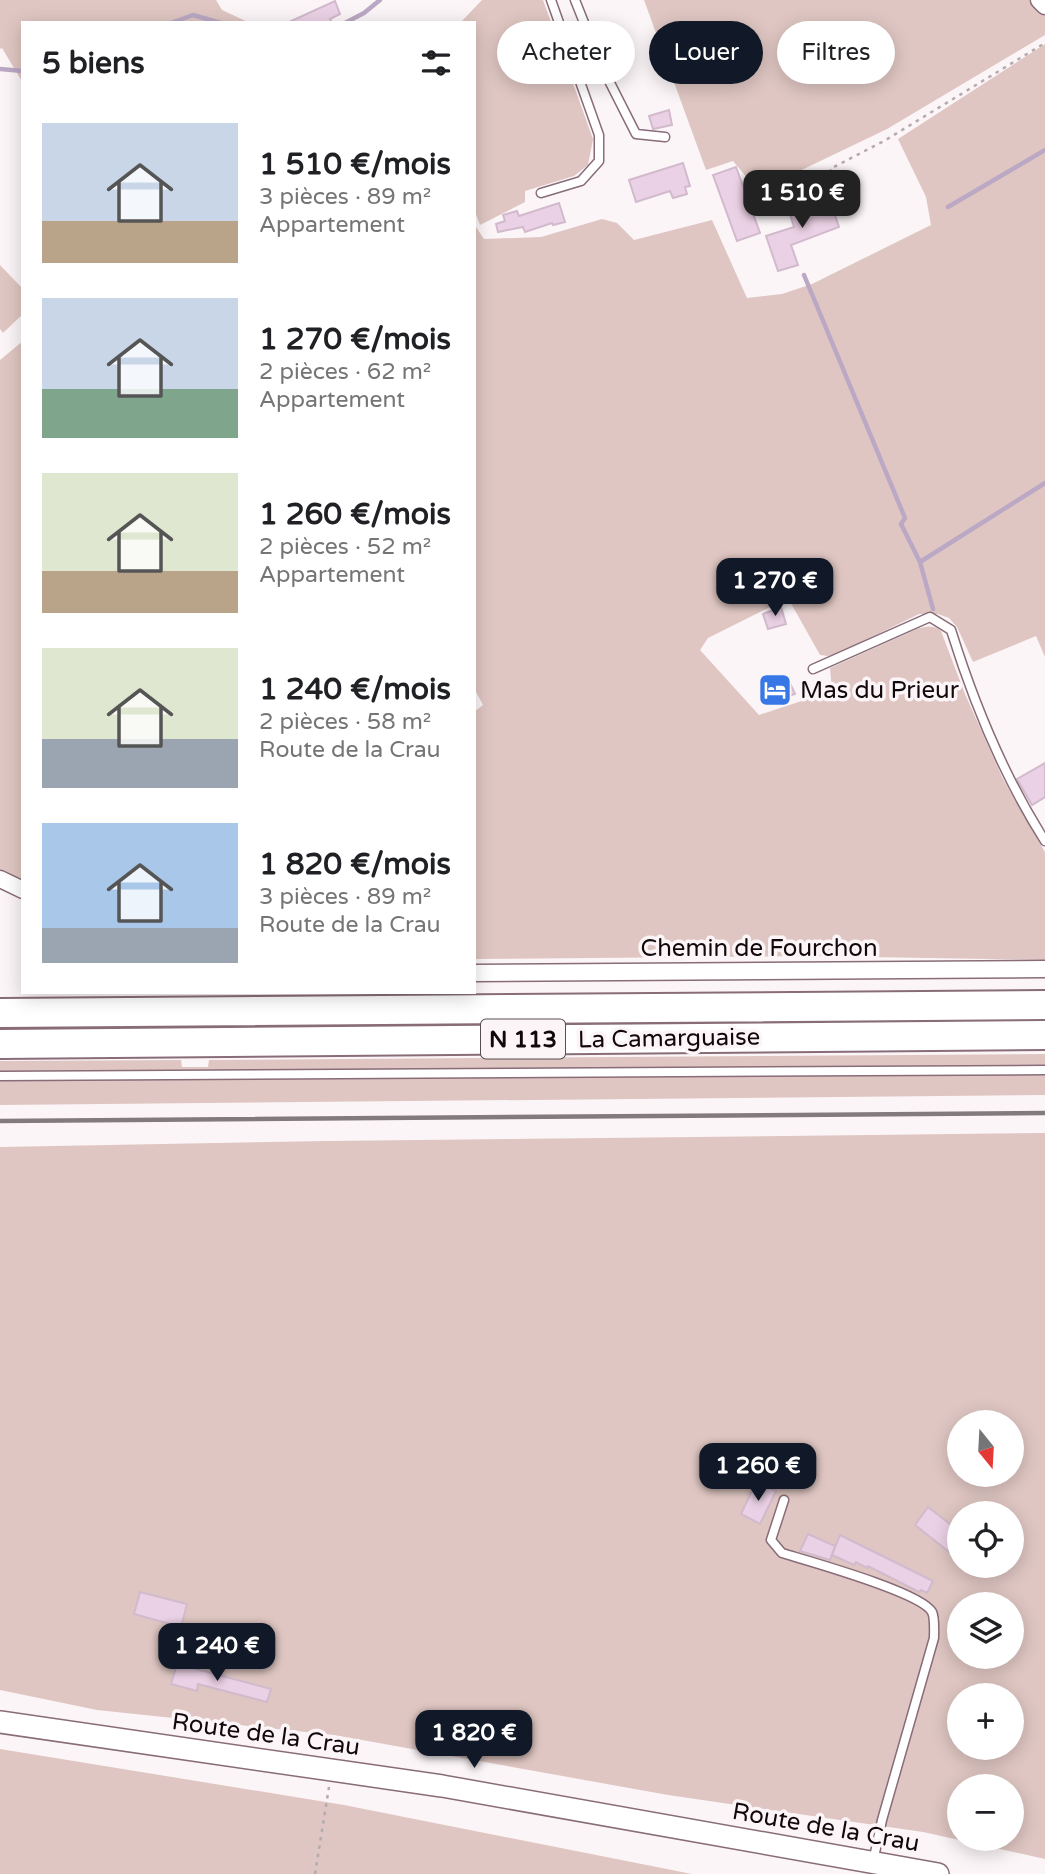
<!DOCTYPE html>
<html lang="fr">
<head>
<meta charset="utf-8">
<style>
	body { margin:0; font-family:"Varela Round",sans-serif; background:#f2f2f2; color:#202124; height:100vh; display:flex; flex-direction:column; font-size:26px; white-space:nowrap }
	* { box-sizing:border-box; margin:0 }
	p { font-size:23px; color:#757577 }
	.icon { flex:none; width:38px; height:38px; fill:none; stroke:currentColor; stroke-width:2; stroke-linecap:round; stroke-linejoin:round }
	.map { position:relative; flex:1; overflow:hidden }
	.sheet { position:absolute; left:21px; top:21px; width:455px; height:973px; display:flex; flex-direction:column; background:#fff; border-radius:0px; box-shadow:0 4px 18px #0003 }
	.sheet>* { flex:none }
	.hud { position:absolute; left:497px; top:21px; width:443px; height:63px; display:flex; gap:14px }
	.needle { width:46px; rotate:162deg }
	.tools { position:absolute; left:947px; top:1410px; display:grid; gap:14px }
	.tools a { display:grid; place-items:center; width:77px; height:77px; border-radius:50%; background:#fff; box-shadow:0 4px 18px #0003; font-size:35px }
	.price { position:absolute; translate:-50% -60px; padding:0 16px; border-radius:14px; background:#111827; color:#fff; font-size:23px; line-height:46px; filter:drop-shadow(0 2px 4px #0008) }
	.price::after { content:''; position:absolute; left:50%; top:42px; width:21px; height:16px; margin-left:-10px; background:inherit; clip-path:polygon(0 0,100% 0,50% 100%) }
	.price.selected { background:#222; color:#fff }
	ul { padding:0; list-style:none }
	li { display:flex; align-items:center; gap:21px; height:175px; padding:0 21px }
	li span { display:grid; place-items:center; flex:none; width:196px; height:140px; border-radius:0px; color:#555 }
	li>.icon { margin-inline-start:auto }
	span .icon { width:84px; height:84px; fill:#fffc; stroke-width:1 }
	li b { font-size:30px }
	h2 { display:flex; justify-content:space-between; align-items:center; height:84px; padding:0 21px; font-size:30px }
	.tag { padding:0 24px; border-radius:32px; background:#fff; box-shadow:0 4px 18px #0003; font-size:24px; line-height:63px }
	.tag.selected { background:#111827; color:#fff }
	.map>svg:first-child { display:block }
	.green { fill:#dfc6c2; fill-rule:evenodd }
	.lines { fill:none; stroke-linecap:round; stroke-linejoin:round }
	.stream { stroke:#bba8c4; stroke-width:4.5 }
	.building { fill:#ebd1e5; stroke:#d2bacd; stroke-width:2 }
	.lane-casing { stroke:#886c78; stroke-width:11 }
	.street-casing { stroke:#886c78; stroke-width:19 }
	.secondary-casing { stroke:#886c78; stroke-width:24 }
	.highway-casing { stroke:#886c78; stroke-width:32 }
	.path { stroke:#b3abaf; stroke-width:2.5; stroke-dasharray:3.5 5; stroke-linecap:butt }
	.lane { stroke:#fff; stroke-width:8 }
	.street { stroke:#fff; stroke-width:16 }
	.secondary { stroke:#fff; stroke-width:21 }
	.highway { stroke:#fff; stroke-width:28 }
	.rail { stroke:#837a7e; stroke-width:4.5 }
	.labels { text-anchor:middle; stroke-width:7; stroke-linejoin:round; paint-order:stroke }
	.shield { fill:#fcf5f8; stroke:#584f53; stroke-width:2 }
	.shield-label { font-size:23px; font-weight:bold; fill:#12080c }
	.poi-label { font-size:24px; fill:#12080c; stroke:#fcf5f8; text-anchor:start }
	.street-label { font-size:24px; fill:#12080c; stroke:#fcf5f8 }
</style>
</head>
<body>
<div class="map">
<svg width="1045" height="1874" viewBox="0 0 1045 1874">
	<rect width="100%" height="100%" fill="#fcf5f8"/>
	<path class="green" d="M0,0H216L222,10L250,23H23V83L2,48L0,49Z
		M482,0H543L593,139L588,165L574,176L525,191V202L480,225L474,209V23H460Z
		M644,0H1029L1045,16V35L887,129L758,191L733,161L706,170Z
		M1045,44V657L1036,636L973,662L957,627L949,618L938,614H919L839,653L828,656L820,655L788,598L708,638L700,650L759,715L832,691L830,668L917,629C927,626 933,625 941,631L965,694L1003,779L1045,852V960L809,956L474,959V712L483,705L474,688V224L484,239L541,237L602,219L617,223L634,240L712,220L747,298L782,294L812,284L931,225L926,197L898,139Z
		M0,265L23,289V314L3,333L0,329Z
		M23,341V883L0,873V360Z
		M1045,1054V1095L0,1105V1061L181,1060L182,1067H208L209,1060Z
		M1045,1133V1859L923,1832L668,1795L334,1735L97,1710L0,1690V1147L327,1141ZM959,1423H1012V1475H959ZM959,1514H1012V1566H959ZM959,1605H1012V1657H959ZM959,1696H1012V1748H959ZM959,1787H1012V1839H959Z
		M0,1749L344,1805L692,1874H0Z"/>
	<g class="lines">
		<path class="stream" d="M171,23L193,15L221,23
			M345,23L364,13L380,0
			M0,69L23,71
			M948,207L1045,150
			M804,275L905,518L901,524L920,562L933,609
			M920,562L1045,483"/>
	</g>
	<path class="building" d="M335,1L340,14L330,19L332,23H287Z
		M669,110L672,125L653,129L649,116Z
		M683,163L690,186L685,187L687,194L673,198L670,191L636,202L629,180Z
		M736,167L760,233L737,241L713,175Z
		M828,195L839,227L791,245L798,265L778,271L766,236L794,227L788,208Z
		M559,203L565,222L553,225L552,223L525,232L523,227L498,232L496,224L505,221L503,215L517,211L519,216Z
		M781,607L786,624L768,629L763,614Z
		M788,679L795,694L766,704L760,689Z
		M1045,763V797L1032,805L1017,779Z
		M756,1482L776,1491L760,1524L741,1514Z
		M928,1507L959,1531V1548L953,1555L915,1525Z
		M808,1534L835,1546L830,1560L800,1551Z
		M840,1535L933,1581L927,1593L921,1590L919,1592L868,1566L867,1568L856,1562L854,1565L832,1555Z
		M140,1592L187,1604L181,1627L134,1614Z
		M177,1664L271,1689L267,1702L198,1684L197,1691L171,1684Z"/>
	<g class="lines">
		<defs>
			<path id="lane" d="M575,0L600,63L636,134L665,137
				M541,193L581,181L599,161V135L551,0
				M813,669L930,617L951,630C974,704 1003,775 1045,841
				M0,1076L1045,1070
				M784,1500L771,1540L782,1553C808,1561 921,1592 932,1612C935,1618 934,1631 934,1638L882,1820L873,1862"/>
			<path id="street" d="M1039,0L1045,6
				M0,879L23,890
				M474,973L1045,969"/>
			<path id="secondary" d="M0,1722L442,1786L938,1874"/>
			<path id="highway" d="M0,1013L1045,1005
				M0,1044L1045,1035"/>
		</defs>
		<use href="#lane" class="lane-casing"/>
		<use href="#street" class="street-casing"/>
		<use href="#secondary" class="secondary-casing"/>
		<use href="#highway" class="highway-casing"/>
		<path class="path" d="M842,205L830,169L884,141L1045,43
			M315,1874L329,1787"/>
		<use href="#lane" class="lane"/>
		<use href="#street" class="street"/>
		<use href="#secondary" class="secondary"/>
		<use href="#highway" class="highway"/>
		<path class="rail" d="M0,1121L1045,1113"/>
	</g>
	<defs>
		<symbol id="hotel-square" viewBox="-11 -11 22 22"><rect x="-9" y="-9" width="18" height="18" rx="4" fill="#3778e6" stroke="#fcf5f8"/><path d="M-6-4.5h1.5V1H6V5H4.5V3h-9V5H-6ZM-4 0a1.8 1.8 0 1 1 3.6 0ZM.5 0V-2.5h3Q6-2.5 6 0Z" fill="#fff"/></symbol>
	</defs>
	<g fill-rule="evenodd">
		<use href="#hotel-square" x="756" y="671" width="38" height="38"/>
	</g>
	<g class="labels">
		<rect class="shield" x="481" y="1019.5" width="84" height="39" rx="5"/>
		<g class="shield-label">
			<text x="523" y="1047">N 113</text>
		</g>
		<g class="poi-label">
			<text x="800" y="698">Mas du Prieur</text>
		</g>
		<g class="street-label">
			<text x="759" y="956">Chemin de Fourchon</text>
			<text transform="translate(669 1038) rotate(-1)" y="8">La Camarguaise</text>
			<text transform="translate(266 1734) rotate(8)" y="8">Route de la Crau</text>
			<text transform="translate(826 1827) rotate(10)" y="8">Route de la Crau</text>
		</g>
	</g>
</svg>
<div class="tools">
<a><svg class="needle" viewBox="-14 -14 28 28"><path d="M0-13l5 13h-10z" fill="#e53935"/><path d="M0 13l5-13h-10z" fill="#757577"/></svg></a>
<a><svg class="icon" aria-label="locate" viewBox="0 0 24 24"><circle cx="12" cy="12" r="6"/><path d="M12 2v4M12 18v4M2 12h4M18 12h4"/></svg></a>
<a><svg class="icon" aria-label="layers" viewBox="0 0 24 24"><path d="M12 4l9 5-9 5-9-5zM3 14l9 5 9-5"/></svg></a>
<a>+</a>
<a>−</a>
</div>
<b class="price selected" style="left:802px;top:230px">1 510 €</b>
<b class="price" style="left:775px;top:618px">1 270 €</b>
<b class="price" style="left:758px;top:1503px">1 260 €</b>
<b class="price" style="left:217px;top:1683px">1 240 €</b>
<b class="price" style="left:474px;top:1770px">1 820 €</b>
<div class="hud">
<a class="tag">Acheter</a>
<a class="tag selected">Louer</a>
<a class="tag">Filtres</a>
</div>
<section class="sheet">
<h2>5 biens<svg class="icon" aria-label="filters" viewBox="0 0 24 24"><path d="M4 7h16M4 17h16"/><circle cx="9" cy="7" r="2"/><circle cx="15" cy="17" r="2"/></svg></h2>
<ul>
<li><span style="background:linear-gradient(#c9d6e8 70%,#b9a48a 0)"><svg class="icon" aria-label="home" viewBox="0 0 24 24"><path d="M3 11l9-7 9 7M6 9v11h12V9"/></svg></span><div><b>1 510 €/mois</b><p>3 pièces · 89 m²</p><p>Appartement</p></div></li>
<li><span style="background:linear-gradient(#c9d6e8 65%,#7fa58c 0)"><svg class="icon" aria-label="home" viewBox="0 0 24 24"><path d="M3 11l9-7 9 7M6 9v11h12V9"/></svg></span><div><b>1 270 €/mois</b><p>2 pièces · 62 m²</p><p>Appartement</p></div></li>
<li><span style="background:linear-gradient(#dfe7d0 70%,#b9a48a 0)"><svg class="icon" aria-label="home" viewBox="0 0 24 24"><path d="M3 11l9-7 9 7M6 9v11h12V9"/></svg></span><div><b>1 260 €/mois</b><p>2 pièces · 52 m²</p><p>Appartement</p></div></li>
<li><span style="background:linear-gradient(#dfe7d0 65%,#9aa5b1 0)"><svg class="icon" aria-label="home" viewBox="0 0 24 24"><path d="M3 11l9-7 9 7M6 9v11h12V9"/></svg></span><div><b>1 240 €/mois</b><p>2 pièces · 58 m²</p><p>Route de la Crau</p></div></li>
<li><span style="background:linear-gradient(#a9c7e8 75%,#9aa5b1 0)"><svg class="icon" aria-label="home" viewBox="0 0 24 24"><path d="M3 11l9-7 9 7M6 9v11h12V9"/></svg></span><div><b>1 820 €/mois</b><p>3 pièces · 89 m²</p><p>Route de la Crau</p></div></li>
</ul>
</section>
</div>
</body>
</html>
